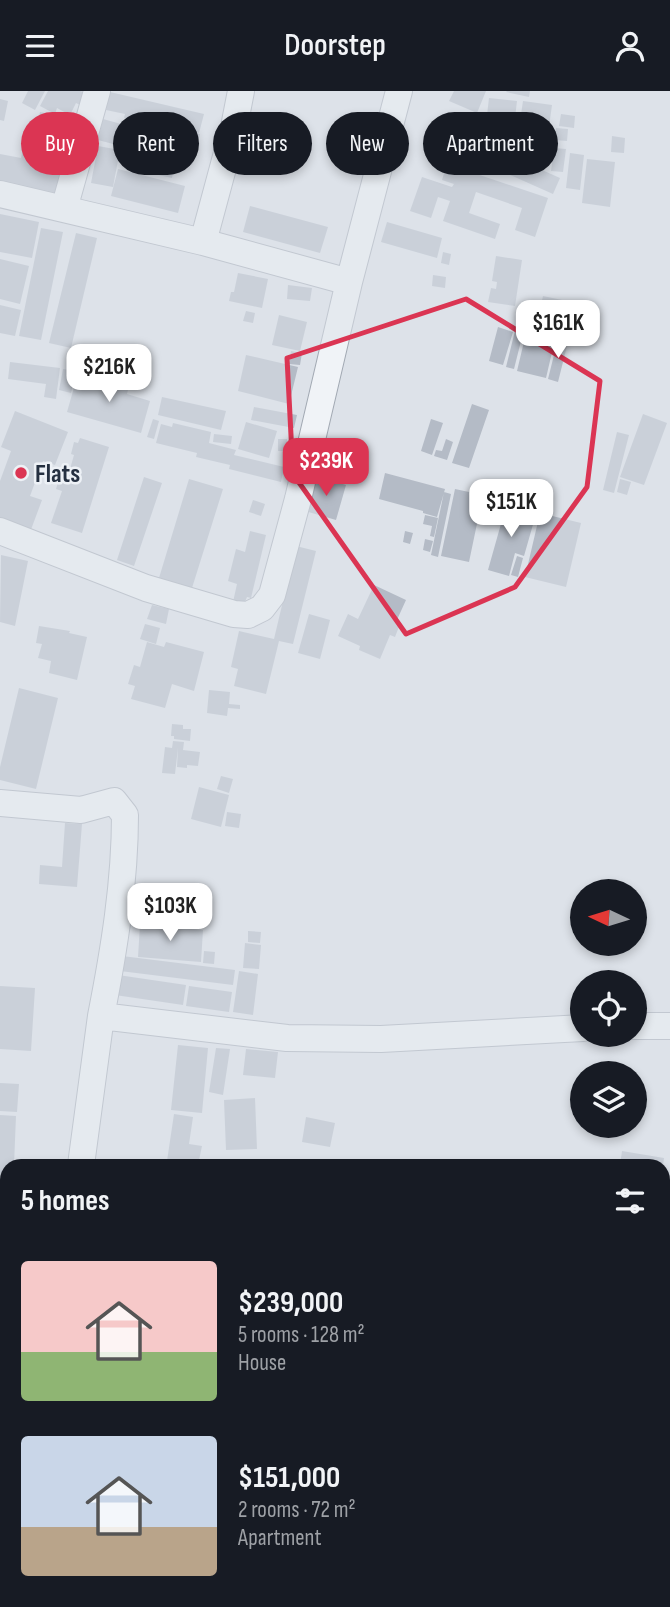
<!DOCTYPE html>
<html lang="en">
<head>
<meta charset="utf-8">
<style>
	body { margin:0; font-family:"Sofia Sans Condensed",sans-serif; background:#242831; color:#f1f3f6; height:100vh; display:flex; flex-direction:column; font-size:26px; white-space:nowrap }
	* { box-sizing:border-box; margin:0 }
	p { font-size:23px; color:#9ea1a6 }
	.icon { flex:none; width:38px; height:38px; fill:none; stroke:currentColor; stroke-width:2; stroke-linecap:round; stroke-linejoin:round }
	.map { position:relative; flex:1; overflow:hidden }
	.details { position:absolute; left:0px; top:1068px; width:670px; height:450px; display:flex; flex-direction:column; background:#171b24; border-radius:21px 21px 0 0; box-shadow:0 4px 10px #0003 }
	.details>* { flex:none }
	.hud { position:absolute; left:21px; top:21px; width:628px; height:63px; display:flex; gap:14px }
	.needle { width:46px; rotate:274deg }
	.controls { position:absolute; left:570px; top:788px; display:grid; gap:14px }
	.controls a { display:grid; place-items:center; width:77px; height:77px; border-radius:50%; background:#171b24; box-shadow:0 4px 10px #0003; font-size:35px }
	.price { position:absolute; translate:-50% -60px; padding:0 16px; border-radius:14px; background:#fff; color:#222; font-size:23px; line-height:46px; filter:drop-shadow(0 2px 4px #0008) }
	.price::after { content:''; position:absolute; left:50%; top:42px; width:21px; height:16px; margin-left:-10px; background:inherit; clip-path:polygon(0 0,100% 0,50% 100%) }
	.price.current { background:#db3553; color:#fff }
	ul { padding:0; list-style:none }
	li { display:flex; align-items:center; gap:21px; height:175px; padding:0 21px }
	li span { display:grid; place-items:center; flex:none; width:196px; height:140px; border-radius:7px; color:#555 }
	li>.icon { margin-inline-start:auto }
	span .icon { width:84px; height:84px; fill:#fffc; stroke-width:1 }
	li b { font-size:30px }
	h2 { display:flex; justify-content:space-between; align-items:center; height:84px; padding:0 21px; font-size:30px }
	.tag { padding:0 24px; border-radius:32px; background:#171b24; box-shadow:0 4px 10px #0003; font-size:24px; line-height:63px }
	.tag.current { background:#db3553; color:#fff }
	header { display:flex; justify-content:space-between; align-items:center; height:91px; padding:0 21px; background:#171b24; font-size:32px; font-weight:600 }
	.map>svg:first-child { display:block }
	.building { fill:#b4bbc6 }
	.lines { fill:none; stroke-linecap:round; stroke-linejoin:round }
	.minor-casing { stroke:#a2a9b3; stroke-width:28 }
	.minor { stroke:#f0f3f7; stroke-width:26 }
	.marked { fill:none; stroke:#db3553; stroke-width:5; stroke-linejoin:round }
	.poi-dot { fill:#db3553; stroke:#edf1f6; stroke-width:2.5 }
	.labels { text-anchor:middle; stroke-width:5; stroke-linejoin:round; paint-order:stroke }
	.poi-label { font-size:26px; font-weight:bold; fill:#253041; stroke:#edf1f6; text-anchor:start }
</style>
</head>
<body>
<header><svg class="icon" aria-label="menu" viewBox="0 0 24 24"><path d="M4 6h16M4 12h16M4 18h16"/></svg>Doorstep<svg class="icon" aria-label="person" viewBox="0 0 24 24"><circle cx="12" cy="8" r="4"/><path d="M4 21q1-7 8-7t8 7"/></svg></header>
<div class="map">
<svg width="670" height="1516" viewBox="0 0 670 1516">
	<rect width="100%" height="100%" fill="#dde2e9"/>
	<path class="building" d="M28,0H45L35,19L22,12Z
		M48,0H81L86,3L80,14L76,12L70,24L57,17L55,23L40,15Z
		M454,0H486L477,22L449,10Z
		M507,0H530L529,6L506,1Z
		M110,1L204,23L199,42L188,40L200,43L192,74L98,49L103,28L132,36L134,31L174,42L175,40L124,27L125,23L106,19Z
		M489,7L517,10L515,27L487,24Z
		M0,8L8,10L4,30L0,29Z
		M523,10L552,14L548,43L514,39L515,29L520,30Z
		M40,21L74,28L71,44L37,37Z
		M561,23L575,25L574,37L559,35Z
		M28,36L72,46L58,107L0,94V63L21,67Z
		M556,37L568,38L567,50L555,49Z
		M612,45L625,47L624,62L611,61Z
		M537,47L553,54L542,79L560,87L553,103L501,80L508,63L526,71Z
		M98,55L120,59L113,96L91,92Z
		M554,57L566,58L563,81L551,80Z
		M570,62L584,64L580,99L566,97Z
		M134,63L175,71L172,87L131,78Z
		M587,68L615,71L610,116L582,112Z
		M447,73L548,107L535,146L515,139L522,117L476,101L469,122L500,133L495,148L443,130L450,110L438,106L431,127L410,120L422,86L452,96L454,93L442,89Z
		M118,78L185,95L178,122L111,105Z
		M250,115L328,136L320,162L243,141Z
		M0,123L39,131L32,167L0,161Z
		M387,131L442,147L437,167L381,151Z
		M41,137L63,141L41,249L19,245Z
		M76,142L97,147L71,257L49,252Z
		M443,161L451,163L449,174L441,172Z
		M496,165L522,169L515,215L488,211L491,197L496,198L497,191L492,190Z
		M0,168L29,175L20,213L0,208Z
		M238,182L268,188L262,217L229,210L231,201H234Z
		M433,184L446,186L445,197L432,195Z
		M288,194L312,197L310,210L287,208Z
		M543,205L562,209L559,219L556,218L555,224L543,222L544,215L541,214Z
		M0,214L21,219L15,245L0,242Z
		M246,220L255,222L253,232L243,230Z
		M279,224L307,231L300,260L272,254Z
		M498,236L513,241L503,274L489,270Z
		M516,236L524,238L514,278L506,276Z
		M527,238L556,244L546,287L517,280Z
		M558,248L568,251L558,291L548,288Z
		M291,260L302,262L300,274L289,273Z
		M246,264L298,276L289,313L238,300Z
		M10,271L60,277L56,308L44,306L46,293L8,288Z
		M63,278L76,280L71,302L59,299Z
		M77,286L100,292L102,286L129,294L127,303L150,310L141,342L67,321Z
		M162,306L226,320L221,339L158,324Z
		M472,313L489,319L469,377L452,372Z
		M254,316L297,324L294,337L251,329Z
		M15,320L68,341L55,374L43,370L30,405L42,409L29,444L0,432V390L11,360L1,356Z
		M643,323L667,332L644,394L620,386Z
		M153,328L159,330L154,348L147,346Z
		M431,328L443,332L432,364L421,360Z
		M246,331L277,340L269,367L238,358Z
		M173,332L211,341L209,352L236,359L234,364L284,376L281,391L229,378L230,374L196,366L197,362L156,352L161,333L172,336Z
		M617,341L629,344L614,402L603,399Z
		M214,343L232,345L231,353L213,351Z
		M80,347L109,356L82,442L51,432L62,400L56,398L63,376L70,378L74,364L71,363L74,351L78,352Z
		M278,348H287V360H278Z
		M290,348H295L292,374H284L285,364H289Z
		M446,348L453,351L447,369L434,365L436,359L442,360Z
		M385,382L445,398L437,426L423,422V420L379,408Z
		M315,385L346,394L336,429L305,420Z
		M144,386L162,392L134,475L117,469Z
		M189,388L223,398L192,497L159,487Z
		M620,388L631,391L627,404L617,401Z
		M455,398L483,404L469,471L441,465Z
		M444,401L451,403L438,466L431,464Z
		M253,409L265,413L261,425L249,421Z
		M506,415L536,423L524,465L515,462L509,485L488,479Z
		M540,422L581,432L566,496L525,486Z
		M425,424L438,427L434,446L430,445L432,435L423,433Z
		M250,440L266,444L251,507L247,506L245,511L239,510V512L233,511L237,493L228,490L236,458L245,461Z
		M405,440L413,442L410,453L403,451Z
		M425,448L433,450L430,461L423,459Z
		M296,455L316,460L293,553L279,550L266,603L234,595L238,578L231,576L239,540L274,548Z
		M1,464L28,470L15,535L0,531Z
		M517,465L523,467L518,486L511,484Z
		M374,494L406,509L396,531L400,533L395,546L390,544L380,568L359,559L360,555L338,545L348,523L358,528Z
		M152,514L169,518L166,533L147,528Z
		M309,523L330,529L320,568L298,562Z
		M145,533L160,537L156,553L140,548Z
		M39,535L70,540L69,542L87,546L77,589L49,582L51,570L38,567L42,553L36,552Z
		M147,551L164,556L166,551L204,561L194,600L172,593L165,617L131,608L135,595L128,593L134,574L140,576Z
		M19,597L58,607L36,698L0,689V676Z
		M209,599L230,601L229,613L240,614V618L228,617L227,625L207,622Z
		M172,633L183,634V638H191L190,650L174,648V645H171Z
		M173,650L184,651L183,659L200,661L198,675L187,674V677L177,676L178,657L175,683L162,682L165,656L172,657Z
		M221,685L233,688L229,702L217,698Z
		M199,696L229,704L221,736L191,728Z
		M227,721L241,723L239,737L225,735Z
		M65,732L82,733L77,796L39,793L40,774L62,776Z
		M140,834L203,839L201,871L138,866Z
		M248,840L261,841L260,852L248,851Z
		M245,852L261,854L259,878L243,877Z
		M204,860L215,861L214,873L203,872Z
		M122,865L235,879L233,894L120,880Z
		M239,880L258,883L253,924L233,921Z
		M118,884L186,894L183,914L115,904Z
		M0,895L35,897L31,960L0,958Z
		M189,895L232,901L229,921L186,915Z
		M178,954L208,957L202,1022L171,1019Z
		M216,957L230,958L223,1004L209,1001Z
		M246,958L278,961L275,987L243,984Z
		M0,992L19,993L17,1021L0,1020Z
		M255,1007L257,1058L226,1059L224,1009Z
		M174,1023L193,1026L189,1053L202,1055L198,1074L167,1070Z
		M0,1024L16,1025L14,1074H7V1172H0Z
		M306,1026L335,1032L330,1056L302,1051Z
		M622,1060L664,1067L663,1074H620Z
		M663,1128L670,1129V1152H663Z
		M0,1179H7L5,1245L0,1244Z
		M5,1442L7,1452V1492L0,1493V1443Z
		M159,1510H184V1511L170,1516H161Z
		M254,1510H314L300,1516H240Z"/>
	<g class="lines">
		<defs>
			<path id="minor" d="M0,103L203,151L349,191
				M64,118L97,0
				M203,151L234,36L241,0
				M0,440L146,497L234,523L248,524L262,517L272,504L298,408L349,191L399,0
				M0,712L81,719L114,710L125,724C125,792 114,859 101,925L287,947L381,948L583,937
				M635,935H670
				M81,1074L101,925
				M223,1510L225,1516"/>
		</defs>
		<use href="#minor" class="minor-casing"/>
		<use href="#minor" class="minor"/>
	</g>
	<path d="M0 0H670V1516H0ZM466,208L600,290L587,396L515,496L406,543L293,383L287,267Z" fill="#dde2e9" fill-opacity=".55" fill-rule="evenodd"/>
	<path class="marked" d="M466,208L600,290L587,396L515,496L406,543L293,383L287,267Z"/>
	<circle class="poi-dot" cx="21" cy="382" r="7"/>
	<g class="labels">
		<g class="poi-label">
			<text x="35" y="391">Flats</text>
		</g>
	</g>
</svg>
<div class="controls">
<a><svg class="needle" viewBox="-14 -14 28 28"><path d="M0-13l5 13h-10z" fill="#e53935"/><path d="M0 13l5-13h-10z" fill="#9ea1a6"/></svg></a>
<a><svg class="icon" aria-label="locate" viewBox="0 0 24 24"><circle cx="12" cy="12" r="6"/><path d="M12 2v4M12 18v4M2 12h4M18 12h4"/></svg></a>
<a><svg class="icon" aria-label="layers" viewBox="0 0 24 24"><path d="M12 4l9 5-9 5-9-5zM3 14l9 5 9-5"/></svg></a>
</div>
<b class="price" style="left:558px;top:269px">$161K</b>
<b class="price" style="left:109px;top:313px">$216K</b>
<b class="price current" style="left:326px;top:407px">$239K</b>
<b class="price" style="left:511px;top:448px">$151K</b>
<b class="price" style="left:170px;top:852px">$103K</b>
<div class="hud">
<a class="tag current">Buy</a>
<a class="tag">Rent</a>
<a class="tag">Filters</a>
<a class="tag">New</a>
<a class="tag">Apartment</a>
</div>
<section class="details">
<h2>5 homes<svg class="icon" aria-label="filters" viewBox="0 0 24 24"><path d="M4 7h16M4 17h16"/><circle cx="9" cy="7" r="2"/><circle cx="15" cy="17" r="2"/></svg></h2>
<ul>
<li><span style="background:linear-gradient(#f6c9c9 65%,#8fb573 0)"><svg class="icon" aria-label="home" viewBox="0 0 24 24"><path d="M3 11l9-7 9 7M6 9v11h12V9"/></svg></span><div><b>$239,000</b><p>5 rooms · 128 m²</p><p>House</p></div></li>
<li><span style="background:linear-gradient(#c9d6e8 65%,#b9a48a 0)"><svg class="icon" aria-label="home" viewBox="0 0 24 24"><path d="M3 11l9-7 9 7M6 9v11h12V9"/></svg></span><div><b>$151,000</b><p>2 rooms · 72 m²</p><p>Apartment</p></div></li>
</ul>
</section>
</div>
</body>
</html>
